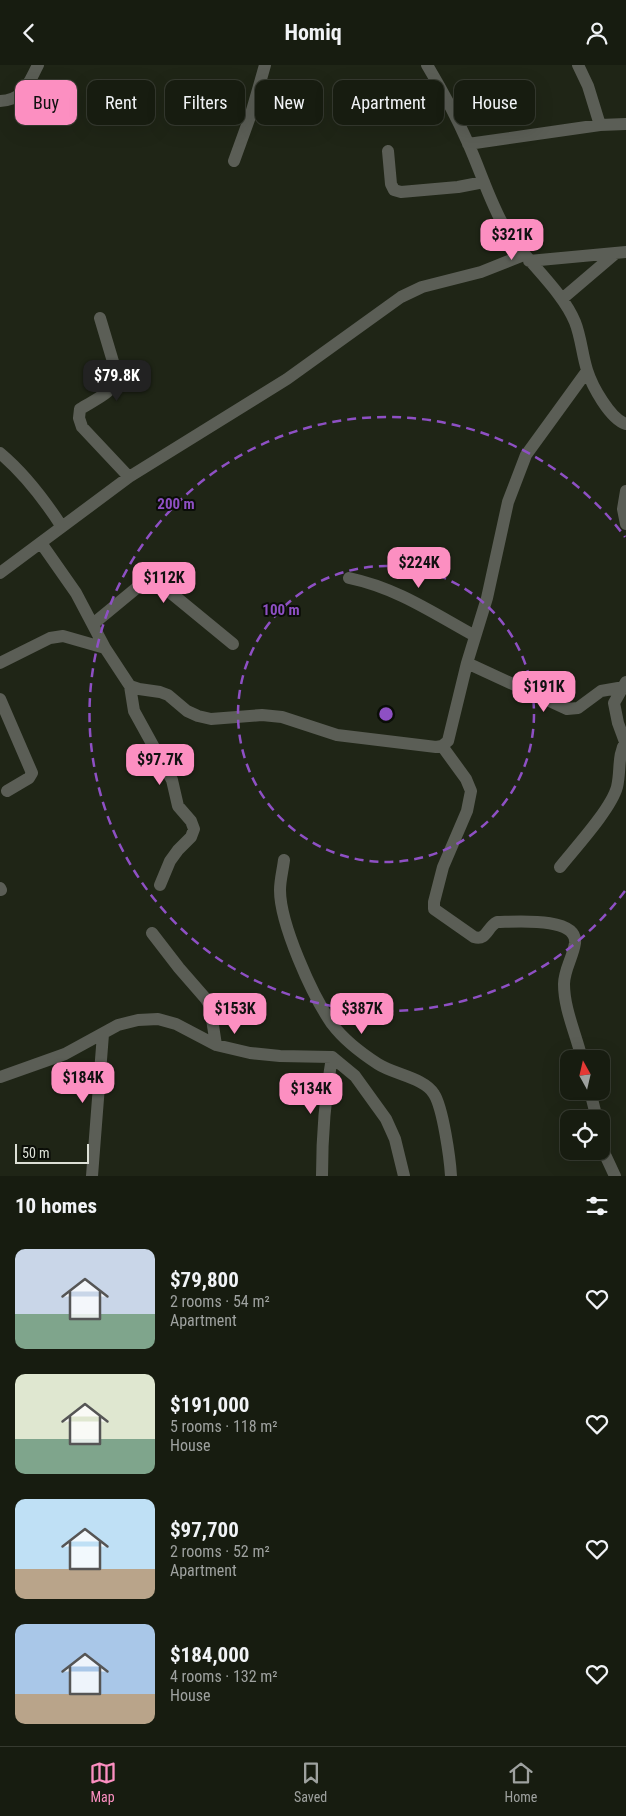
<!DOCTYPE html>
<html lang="en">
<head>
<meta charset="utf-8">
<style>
	body { margin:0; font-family:"Roboto Condensed",sans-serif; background:#24291e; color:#f1f3f6; height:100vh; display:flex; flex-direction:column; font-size:19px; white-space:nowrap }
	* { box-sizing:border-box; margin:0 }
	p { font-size:16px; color:#9ea19f }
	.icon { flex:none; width:28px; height:28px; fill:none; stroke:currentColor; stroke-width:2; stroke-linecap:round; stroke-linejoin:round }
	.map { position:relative; height:1111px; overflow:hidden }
	.side { display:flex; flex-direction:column; background:#171c10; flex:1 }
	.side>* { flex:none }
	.top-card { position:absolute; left:15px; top:15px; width:596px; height:45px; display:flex; gap:10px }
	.needle { width:32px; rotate:352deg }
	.buttons { position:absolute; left:560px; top:985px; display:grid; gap:10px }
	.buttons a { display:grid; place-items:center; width:50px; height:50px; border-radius:10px; background:#171c10; box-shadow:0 5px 20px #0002,0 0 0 1px #363a30; font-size:25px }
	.scale { position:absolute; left:15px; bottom:12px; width:74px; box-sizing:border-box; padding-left:5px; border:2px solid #dce0d6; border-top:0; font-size:14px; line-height:18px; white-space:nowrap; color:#dce0d6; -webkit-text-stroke:4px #0a0d07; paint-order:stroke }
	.price { position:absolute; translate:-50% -42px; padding:0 11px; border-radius:10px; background:#fc8fc1; color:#111; font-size:16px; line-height:32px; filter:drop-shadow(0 1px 2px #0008) }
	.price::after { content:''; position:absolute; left:50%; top:30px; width:15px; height:11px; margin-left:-8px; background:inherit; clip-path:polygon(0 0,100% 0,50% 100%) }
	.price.active { background:#222; color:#fff }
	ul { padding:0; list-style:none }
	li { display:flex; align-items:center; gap:15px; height:125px; padding:0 15px }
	li span { display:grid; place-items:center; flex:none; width:140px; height:100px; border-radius:10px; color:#555 }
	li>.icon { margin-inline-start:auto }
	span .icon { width:60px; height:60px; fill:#fffc; stroke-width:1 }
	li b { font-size:21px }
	h2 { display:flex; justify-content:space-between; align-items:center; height:60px; padding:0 15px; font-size:21px }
	.tag { padding:0 18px; border-radius:10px; background:#171c10; box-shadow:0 5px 20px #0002,0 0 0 1px #363a30; font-size:18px; line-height:45px }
	.tag.active { background:#fc8fc1; color:#111 }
	header { display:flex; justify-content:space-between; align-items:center; height:65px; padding:0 15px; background:#171c10; font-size:22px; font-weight:700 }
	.tabs { display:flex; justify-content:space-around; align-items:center; height:70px; border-top:1px solid #363a30; background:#171c10; font-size:14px; color:#9ea19f }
	.tabs a { display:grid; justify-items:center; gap:2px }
	.tabs .active { color:#fc8fc1 }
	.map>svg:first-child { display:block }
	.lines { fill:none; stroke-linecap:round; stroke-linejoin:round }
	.minor { stroke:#5b5e56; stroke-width:12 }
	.ring { fill:none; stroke:#8e50c4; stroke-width:2.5; stroke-dasharray:9 6 }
	.centre { fill:#8e50c4; stroke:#0a0d07; stroke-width:2.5 }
	.ring-label { font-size:15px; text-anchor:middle; font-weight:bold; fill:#8e50c4; stroke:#0a0d07; stroke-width:4; stroke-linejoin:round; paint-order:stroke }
</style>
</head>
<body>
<header><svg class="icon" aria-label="back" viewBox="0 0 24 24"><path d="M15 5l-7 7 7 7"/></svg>Homiq<svg class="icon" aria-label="person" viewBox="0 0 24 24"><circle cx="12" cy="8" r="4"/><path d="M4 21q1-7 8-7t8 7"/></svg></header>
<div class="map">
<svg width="626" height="1111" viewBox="0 0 626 1111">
	<rect width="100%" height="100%" fill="#1f2516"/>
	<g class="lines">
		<path class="minor" d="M427,0C442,25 456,51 468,78C481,107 490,138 506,165C526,196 562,225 575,257C581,272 582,289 587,305C592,321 610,354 626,359
			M578,0L588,21L600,60
			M0,36C24,35 28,19 38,0
			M468,79L600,60L626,59
			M388,86L391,119L394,125L401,127L458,122L484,117
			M234,96L251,49L265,0
			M529,196L626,187
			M562,234L616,188
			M100,253L117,310C116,327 94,335 80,344L79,353L82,362L129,412
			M0,388C25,409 44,434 62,462
			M626,426L623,444L626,459
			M41,478L76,528L105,583L130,621L139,624L160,627L168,630L187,646L198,651L211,654L262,650L282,652L337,670L436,682L442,681L448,676L467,598L487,533L508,437L526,390L587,306
			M0,508L129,412L287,314L401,232L422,222L481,207L524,190
			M349,513C397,523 433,548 475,571
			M93,559L139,521L151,517L160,519L233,579
			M0,598L50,573L63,571L105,583
			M467,598L567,644L578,643L601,626L624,622
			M130,621L134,646L172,715L178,741L191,756L194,764L191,772L178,785L170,796L160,820
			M0,634L32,708L29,713L7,726
			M625,677L618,658L614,638L626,617
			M442,681L466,714L471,726L467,746L443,802L434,837V844L474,872C487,876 487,862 497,857C513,857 578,851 575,878C573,892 564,905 564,919C564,944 576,969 582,994
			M284,795C283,804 280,815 280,825C280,859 312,930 332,959C344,975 361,988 378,999C393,1009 425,1013 434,1029C443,1043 450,1094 451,1111
			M560,802C576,782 611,744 617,722C621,706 617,690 626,676
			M0,823L1,825
			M152,868L179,903L206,934L210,941L216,980
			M0,1012L65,989L118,960L138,955L158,954L176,959L216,980L250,988L280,991L332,992L355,1011L386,1054L395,1074L404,1111
			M590,1026L597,1054
			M601,1081L615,1111
			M92,1111L103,969
			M322,1111C322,1071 325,1032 332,992"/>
	</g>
	<g class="ring">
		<circle cx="386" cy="649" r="148"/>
		<path d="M625 826A297 297 0 1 1 625 472"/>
	</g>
	<circle cx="386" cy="649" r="8" class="centre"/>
	<g class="ring-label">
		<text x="176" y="444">200 m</text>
		<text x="281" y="550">100 m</text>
	</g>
</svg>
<div class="buttons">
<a><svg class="needle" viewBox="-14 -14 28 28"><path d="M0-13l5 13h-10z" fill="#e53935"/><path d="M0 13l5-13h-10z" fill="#9ea19f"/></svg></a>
<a><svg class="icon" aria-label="locate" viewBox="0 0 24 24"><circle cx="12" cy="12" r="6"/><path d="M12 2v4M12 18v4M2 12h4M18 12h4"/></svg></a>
</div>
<div class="scale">50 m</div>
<b class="price" style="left:512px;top:196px">$321K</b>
<b class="price active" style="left:117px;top:337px">$79.8K</b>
<b class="price" style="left:419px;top:524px">$224K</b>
<b class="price" style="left:164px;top:539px">$112K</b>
<b class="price" style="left:544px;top:648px">$191K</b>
<b class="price" style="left:160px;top:721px">$97.7K</b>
<b class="price" style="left:235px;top:970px">$153K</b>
<b class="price" style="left:362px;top:970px">$387K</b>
<b class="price" style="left:83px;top:1039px">$184K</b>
<b class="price" style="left:311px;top:1050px">$134K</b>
<div class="top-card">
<a class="tag active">Buy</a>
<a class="tag">Rent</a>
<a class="tag">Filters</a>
<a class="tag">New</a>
<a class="tag">Apartment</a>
<a class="tag">House</a>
</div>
</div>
<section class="side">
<h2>10 homes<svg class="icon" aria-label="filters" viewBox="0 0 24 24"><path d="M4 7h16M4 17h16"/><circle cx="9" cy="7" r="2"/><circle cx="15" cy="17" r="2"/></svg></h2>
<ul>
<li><span style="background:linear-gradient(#c9d6e8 65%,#7fa58c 0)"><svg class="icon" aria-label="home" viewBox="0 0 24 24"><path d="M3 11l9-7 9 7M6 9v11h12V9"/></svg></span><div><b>$79,800</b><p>2 rooms · 54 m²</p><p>Apartment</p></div><svg class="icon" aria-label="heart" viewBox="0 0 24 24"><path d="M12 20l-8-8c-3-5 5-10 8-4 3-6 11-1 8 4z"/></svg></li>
<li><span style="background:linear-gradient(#dfe7d0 65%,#7fa58c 0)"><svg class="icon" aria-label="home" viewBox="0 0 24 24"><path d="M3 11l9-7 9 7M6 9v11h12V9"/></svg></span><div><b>$191,000</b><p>5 rooms · 118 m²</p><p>House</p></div><svg class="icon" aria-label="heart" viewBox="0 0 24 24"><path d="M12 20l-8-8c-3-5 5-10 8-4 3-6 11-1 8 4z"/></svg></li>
<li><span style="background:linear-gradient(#bfe0f5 70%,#b9a48a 0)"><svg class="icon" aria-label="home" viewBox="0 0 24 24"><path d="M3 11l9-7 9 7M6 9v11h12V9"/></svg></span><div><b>$97,700</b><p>2 rooms · 52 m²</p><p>Apartment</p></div><svg class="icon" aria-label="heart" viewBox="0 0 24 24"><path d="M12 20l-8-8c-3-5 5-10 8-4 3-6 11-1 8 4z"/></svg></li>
<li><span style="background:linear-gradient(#a9c7e8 70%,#b9a48a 0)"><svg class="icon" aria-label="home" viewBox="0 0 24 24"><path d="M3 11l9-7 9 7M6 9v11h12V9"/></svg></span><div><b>$184,000</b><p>4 rooms · 132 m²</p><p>House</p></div><svg class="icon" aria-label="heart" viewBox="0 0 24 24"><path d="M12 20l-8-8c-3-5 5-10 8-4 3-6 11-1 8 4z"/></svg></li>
</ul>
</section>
<nav class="tabs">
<a class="active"><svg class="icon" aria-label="map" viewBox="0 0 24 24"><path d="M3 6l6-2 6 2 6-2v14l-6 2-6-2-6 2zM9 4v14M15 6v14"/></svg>Map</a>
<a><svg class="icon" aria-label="saved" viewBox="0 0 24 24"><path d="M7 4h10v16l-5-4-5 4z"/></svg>Saved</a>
<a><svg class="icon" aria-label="home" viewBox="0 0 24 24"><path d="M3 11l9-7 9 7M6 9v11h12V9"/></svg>Home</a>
</nav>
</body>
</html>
